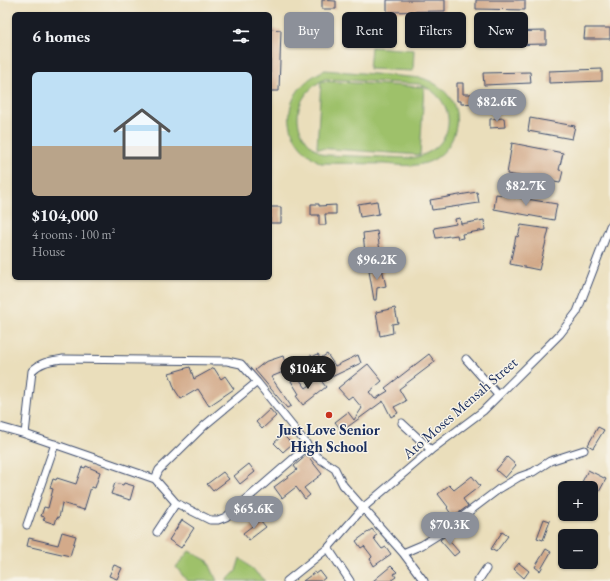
<!DOCTYPE html>
<html lang="en">
<head>
<meta charset="utf-8">
<style>
	body { margin:0; font-family:"EB Garamond",serif; background:#242831; color:#f1f3f6; height:100vh; display:flex; flex-direction:column; font-size:15px; white-space:nowrap }
	* { box-sizing:border-box; margin:0 }
	p { font-size:13px; color:#9ea1a6 }
	.icon { flex:none; width:22px; height:22px; fill:none; stroke:currentColor; stroke-width:2; stroke-linecap:round; stroke-linejoin:round }
	.map { position:relative; flex:1; overflow:hidden }
	.drawer { position:absolute; left:12px; top:12px; width:260px; height:268px; display:flex; flex-direction:column; background:#171b24; border-radius:6px; box-shadow:0 1px 3px #0004 }
	.drawer>* { flex:none }
	.banner { position:absolute; left:284px; top:12px; width:266px; height:36px; display:flex; gap:8px }
	.buttons { position:absolute; left:558px; top:481px; display:grid; gap:8px }
	.buttons a { display:grid; place-items:center; width:40px; height:40px; border-radius:6px; background:#171b24; box-shadow:0 1px 3px #0004; font-size:20px }
	.price { position:absolute; translate:-50% -34px; padding:0 9px; border-radius:14px; background:#8c9099; color:#fff; font-size:13px; line-height:26px; filter:drop-shadow(0 1px 2px #0008) }
	.price::after { content:''; position:absolute; left:50%; top:24px; width:12px; height:9px; margin-left:-6px; background:inherit; clip-path:polygon(0 0,100% 0,50% 100%) }
	.price.current { background:#222; color:#fff }
	ul { padding:0; list-style:none }
	li { display:grid; align-content:center; gap:8px; height:212px; padding:0 20px }
	li span { display:grid; place-items:center; height:124px; border-radius:6px; color:#555 }
	li>.icon { margin-inline-start:auto }
	span .icon { width:72px; height:72px; fill:#fffc; stroke-width:1 }
	li b { font-size:17px }
	h2 { display:flex; justify-content:space-between; align-items:center; height:48px; padding:0 20px; font-size:17px }
	.tag { padding:0 14px; border-radius:6px; background:#171b24; box-shadow:0 1px 3px #0004; font-size:14px; line-height:36px }
	.tag.current { background:#8c9099; color:#fff }
	.map>svg:first-child { display:block }
	.green { fill:#9ec16a; stroke:#5c7864; fill-rule:evenodd }
	.building { fill:#d3aa8a }
	.lines { fill:none; stroke-linecap:round; stroke-linejoin:round }
	.street-casing { stroke:#3a496c; stroke-width:9 }
	.street { stroke:#fff; stroke-width:7 }
	.poi-dot { fill:#c8321e; stroke:#f7f3e8; stroke-width:1.5 }
	.labels { text-anchor:middle; stroke-width:3; stroke-linejoin:round; paint-order:stroke }
	.street-label { font-size:15px; fill:#1b2f5e; stroke:#f7f3e8 }
	.poi-label { font-size:15px; font-weight:bold; fill:#1b2f5e; stroke:#f7f3e8 }
</style>
</head>
<body>
<div class="map">
<svg width="610" height="581" viewBox="0 0 610 581">
	<rect width="100%" height="100%" fill="#f7f3e8"/>
	<filter id="ink" filterUnits="userSpaceOnUse"><feTurbulence type="fractalNoise" baseFrequency=".025" numOctaves="2"/><feDisplacementMap in="SourceGraphic" scale="8" xChannelSelector="R" yChannelSelector="G"/><feConvolveMatrix kernelMatrix="1 2 1 2 8 2 1 2 1" color-interpolation-filters="sRGB"/></filter>
	<filter id="wash" filterUnits="userSpaceOnUse"><feTurbulence type="fractalNoise" baseFrequency=".012" numOctaves="4" result="noise"/><feDisplacementMap in="SourceGraphic" scale="16" xChannelSelector="R" yChannelSelector="G"/><feGaussianBlur stdDeviation="0.9" result="paint"/><feColorMatrix in="noise" values="0 0 0 0 0 0 0 0 0 0 0 0 0 0 0 0 0 1.4 0 .05"/><feComposite in="paint" operator="in"/></filter>
	<g filter="url(#wash)">
		<rect width="100%" height="100%" fill="#eadebb"/>
		<path class="green" d="M371,47L414,50L413,71L369,69Z
			M325,70L422,78C438,83 453,95 456,113C459,136 445,159 422,164C410,167 397,165 385,164C364,164 342,163 321,163C277,139 280,89 325,70ZM325,79L419,84C461,100 457,150 412,158L325,155C289,137 289,97 325,79Z
			M321,81L424,87L420,155L317,148Z
			M189,551L208,561L217,581H187L176,567Z
			M240,558L265,581H226L236,571Z"/>
		<g id="blocks">
			<path class="building" d="M322,0L336,1V9H322Z
				M387,0H445V11L387,12Z
				M476,0H525V10L476,9Z
				M585,28H610V39H584Z
				M270,29L281,30L279,91H270Z
				M546,31V44L499,45V32Z
				M602,69V81L549,83V71Z
				M530,72L531,83L484,85L483,73Z
				M457,83H463V94H475L476,103L461,104V101H457Z
				M504,118L505,127L490,128V119Z
				M530,118L575,126L572,139L528,131Z
				M512,143L563,153L559,170L563,171L560,183L507,174Z
				M477,192L479,203L432,210L430,200Z
				M496,194L557,204L554,220L494,209Z
				M377,201L379,214L360,217L358,204Z
				M311,204H319V206L336,205V214H325L326,225H319V215H311Z
				M270,207H281V223H270Z
				M460,218L461,224L484,220L485,230L462,234L463,238L458,239L457,235L436,238L434,228L456,224L455,219Z
				M521,225L549,229L539,270L510,264L516,236L518,237Z
				M377,231L380,251L365,253L363,233Z
				M382,268L386,286L377,288L376,300H374L369,271Z
				M395,308L398,323L392,324L393,333L380,336L376,312Z
				M318,354L322,361L299,375L293,366L311,355L312,357Z
				M327,354L335,366L358,355L361,363L323,381L330,373L321,358Z
				M429,354L435,362L399,389L406,401L394,407L398,413L391,417L383,401L342,431L335,422L348,412L354,420L362,408L352,396L348,399L338,388L368,364L382,381L369,392L375,399L388,391L385,388Z
				M283,356L287,367L281,369L283,372L271,377L291,406L287,408L255,370L265,362Z
				M190,367L194,379L214,368L221,379L225,376L234,389L209,406L198,389L181,399L175,390L169,373Z
				M297,376L306,388L319,378L326,387L303,405L296,396L299,394L291,381Z
				M270,409L276,416L262,429L256,422Z
				M598,427L604,430L593,448L588,445Z
				M283,435L292,444L283,452L274,443Z
				M307,455L322,474L304,488L310,495L305,499L296,487L282,498L274,487L297,470L294,466Z
				M507,457L516,465L505,478L496,470Z
				M249,464L255,472L240,484L234,476Z
				M86,466L100,472L95,488L91,487L84,510L62,503L59,518L57,517L55,524L43,520L45,517L41,516L44,507L48,508L53,489L50,488L53,479L56,480L57,478L76,484L82,467L85,468Z
				M588,470L606,479L599,492L581,484Z
				M223,472L229,479L213,491L207,484Z
				M472,476L480,486L463,499L468,506L453,517L447,508L448,507L438,494L449,485L454,490Z
				M115,483L123,485L124,483L134,486L130,500L111,494Z
				M544,519L550,521L543,540L537,538Z
				M182,520L194,528L181,548L169,540Z
				M260,520L266,527L249,540L243,533Z
				M372,529L377,535L374,537L375,540L382,549L386,547L391,554L374,566L370,559L372,557L371,555L364,546L361,548L356,541Z
				M62,532L76,536L70,556L27,546L29,538L58,545Z
				M502,532L508,536L496,552L491,549Z
				M445,536L459,552L454,556L440,540Z
				M546,549L551,552L540,571L535,567Z
				M519,563L529,571L524,578L514,569Z
				M114,565L122,568L117,579L109,576Z
				M391,566L397,572L394,574L396,577L390,581H373Z
				M320,571L325,578L321,581H303L315,572L316,574Z"/>
		</g>
	</g>
	<g filter="url(#ink)">
		<use href="#blocks" fill-opacity="0" stroke="#3a496c" stroke-width="1"/>
		<g class="lines">
			<defs>
				<path id="street" d="M466,359L498,395
					M402,423L431,450
					M0,427L25,434
					M308,446L226,517L218,520H210L176,503L155,479L25,434L32,371C40,362 50,361 63,359L227,361L241,364L257,382L317,457L335,469L343,485L403,553L424,581
					M155,479L159,470L205,425L257,382
					M27,525L55,444
					M157,532L176,503
					M328,548L350,581
					M403,553L422,545L438,535L499,489L519,477L533,472L550,461L584,450
					M287,581L328,548L364,507L431,450L483,411L560,334L577,312L610,226
					M478,581L486,569"/>
			</defs>
			<use href="#street" class="street-casing"/>
			<use href="#street" class="street"/>
		</g>
	</g>
	<circle class="poi-dot" cx="329" cy="415" r="4"/>
	<g class="labels">
		<g class="street-label">
			<text transform="translate(460 408) rotate(-41)" y="5">Ato Moses Mensah Street</text>
		</g>
		<g class="poi-label">
			<text x="329" y="435">Just Love Senior<tspan x="329" dy="17">High School</tspan></text>
		</g>
	</g>
</svg>
<div class="buttons">
<a>+</a>
<a>−</a>
</div>
<b class="price" style="left:497px;top:123px">$82.6K</b>
<b class="price" style="left:526px;top:207px">$82.7K</b>
<b class="price" style="left:377px;top:281px">$96.2K</b>
<b class="price current" style="left:308px;top:390px">$104K</b>
<b class="price" style="left:254px;top:530px">$65.6K</b>
<b class="price" style="left:450px;top:546px">$70.3K</b>
<div class="banner">
<a class="tag current">Buy</a>
<a class="tag">Rent</a>
<a class="tag">Filters</a>
<a class="tag">New</a>
</div>
<section class="drawer">
<h2>6 homes<svg class="icon" aria-label="filters" viewBox="0 0 24 24"><path d="M4 7h16M4 17h16"/><circle cx="9" cy="7" r="2"/><circle cx="15" cy="17" r="2"/></svg></h2>
<ul>
<li><span style="background:linear-gradient(#bfe0f5 60%,#b9a48a 0)"><svg class="icon" aria-label="home" viewBox="0 0 24 24"><path d="M3 11l9-7 9 7M6 9v11h12V9"/></svg></span><div><b>$104,000</b><p>4 rooms · 100 m²</p><p>House</p></div></li>
</ul>
</section>
</div>
</body>
</html>
